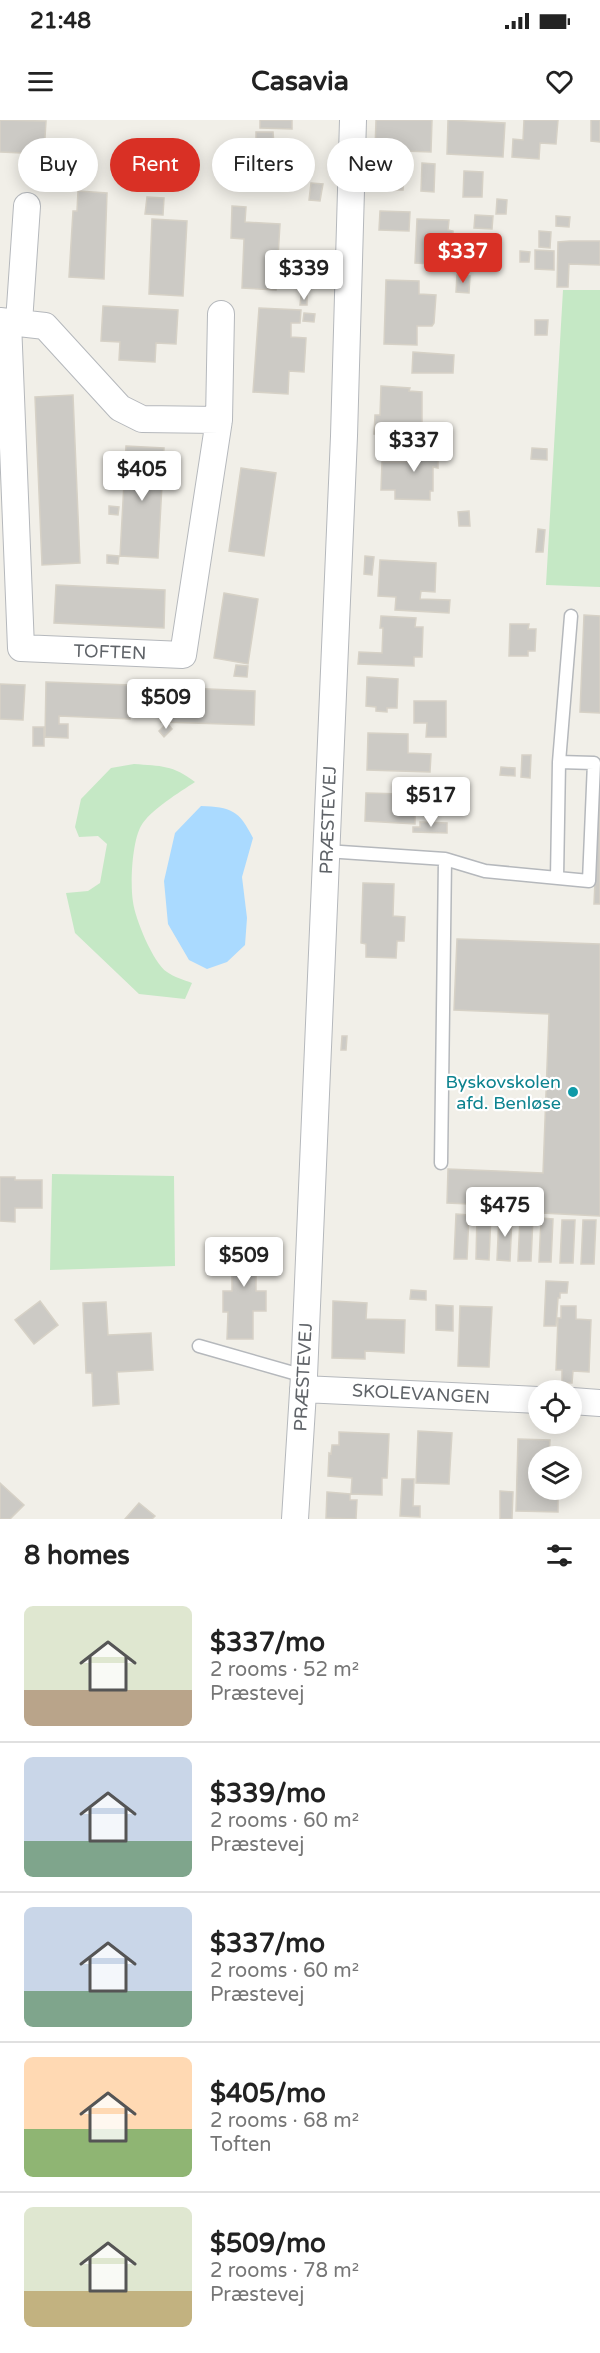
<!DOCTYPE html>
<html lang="en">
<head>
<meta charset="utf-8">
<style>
	body { margin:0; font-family:"Varela Round",sans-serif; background:#f2f2f2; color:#222; height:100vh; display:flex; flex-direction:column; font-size:22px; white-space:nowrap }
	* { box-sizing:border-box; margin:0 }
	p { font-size:20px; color:#767676 }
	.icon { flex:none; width:33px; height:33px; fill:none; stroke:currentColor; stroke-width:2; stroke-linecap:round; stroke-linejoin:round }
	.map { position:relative; height:1399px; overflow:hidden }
	.drawer { display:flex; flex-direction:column; background:#fff; flex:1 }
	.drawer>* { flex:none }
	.guide { position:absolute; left:18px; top:18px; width:564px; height:54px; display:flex; gap:12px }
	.fabs { position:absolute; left:528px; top:1260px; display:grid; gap:12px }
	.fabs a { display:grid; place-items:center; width:54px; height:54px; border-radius:50%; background:#fff; box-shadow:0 3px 15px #0003; font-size:30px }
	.price { position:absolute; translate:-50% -51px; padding:0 14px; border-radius:6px; background:#fff; color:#222; font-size:20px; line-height:39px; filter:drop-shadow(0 2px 3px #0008) }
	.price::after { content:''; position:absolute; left:50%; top:36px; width:18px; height:14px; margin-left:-9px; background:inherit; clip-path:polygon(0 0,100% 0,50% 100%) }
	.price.on { background:#d93025; color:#fff }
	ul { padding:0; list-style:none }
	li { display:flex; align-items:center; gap:18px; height:150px; padding:0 24px }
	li+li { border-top:2px solid #e0e0e0 }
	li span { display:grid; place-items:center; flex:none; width:168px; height:120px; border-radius:9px; color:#555 }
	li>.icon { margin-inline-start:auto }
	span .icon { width:72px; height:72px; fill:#fffc; stroke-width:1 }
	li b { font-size:26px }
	h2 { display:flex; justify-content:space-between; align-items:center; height:72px; padding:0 24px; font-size:26px }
	.chip { padding:0 21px; border-radius:27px; background:#fff; box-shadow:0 3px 15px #0003; font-size:21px; line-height:54px }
	.chip.on { background:#d93025; color:#fff }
	.status { display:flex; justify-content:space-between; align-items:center; height:42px; padding:0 30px; background:#fff; direction:ltr }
	.status svg { height:16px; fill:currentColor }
	header { display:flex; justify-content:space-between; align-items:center; height:78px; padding:0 24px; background:#fff; font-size:27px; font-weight:700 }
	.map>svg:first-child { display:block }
	.green { fill:#c5e8c5 }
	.water { fill:#aadaff }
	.building { fill:#cccac5; stroke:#d6d1c6; stroke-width:1.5 }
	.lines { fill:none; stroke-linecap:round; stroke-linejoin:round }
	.lane-casing { stroke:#b5b8bc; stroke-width:15 }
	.street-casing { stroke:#b5b8bc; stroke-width:28 }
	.lane { stroke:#fff; stroke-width:12 }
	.street { stroke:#fff; stroke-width:26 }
	.culture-dot { fill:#0f9aa8; stroke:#fff; stroke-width:2 }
	.labels { text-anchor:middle; stroke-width:4.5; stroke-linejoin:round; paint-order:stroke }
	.street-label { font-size:18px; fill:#5f6368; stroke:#fff }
	.culture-label { font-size:18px; fill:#0d838f; stroke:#fff; text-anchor:end }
</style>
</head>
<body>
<div class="status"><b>21:48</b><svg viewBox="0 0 49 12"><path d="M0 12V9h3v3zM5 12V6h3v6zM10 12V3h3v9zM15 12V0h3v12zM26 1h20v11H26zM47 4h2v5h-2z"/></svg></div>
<header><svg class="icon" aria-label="menu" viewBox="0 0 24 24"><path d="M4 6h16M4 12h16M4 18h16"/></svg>Casavia<svg class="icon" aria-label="heart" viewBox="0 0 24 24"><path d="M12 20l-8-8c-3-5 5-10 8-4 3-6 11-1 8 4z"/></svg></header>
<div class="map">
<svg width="600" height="1399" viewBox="0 0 600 1399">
	<rect width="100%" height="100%" fill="#f1efe8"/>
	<path class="green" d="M563,170H600V467L546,465Z
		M134,644C161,646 173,645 195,662C180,672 150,690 141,706C132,722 130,764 133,782C135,798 153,843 167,852C174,857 184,860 192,863L185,879L139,874L75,813L66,773L88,771L100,763L107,724L98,716L79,717L75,707L81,679L111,648Z
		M52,1054L174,1056L175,1146L50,1150Z"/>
	<path class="water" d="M201,686C231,687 239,690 253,718L242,757L247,798L245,825L227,842L207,849L189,840L168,804L164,761L175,713Z"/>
	<path class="building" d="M0,0L46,1L44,34L0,32Z
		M260,0H292V9L260,8Z
		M376,0H432L431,32L375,30Z
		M448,0L505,3L503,37L447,34Z
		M524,0H558L556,24L540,23L539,39L512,37L513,19L523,20Z
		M591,0H600V22L591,21Z
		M256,12H273L275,36H278L279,52H264V36H261V48L246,49V22H256Z
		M390,42L404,43L403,70H389Z
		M422,43L435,44L434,72L421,71Z
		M464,51L483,52L482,77H463Z
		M311,63L323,64L320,81L309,80Z
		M78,71L107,73L104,159L69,157L73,91H77Z
		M147,77L164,78L163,95L145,94Z
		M497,79L507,80L506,94H496Z
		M232,86L246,87L245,102L280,104L276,170L242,168L244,119L231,118Z
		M380,91L410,92L409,111L379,110Z
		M475,95L493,96L492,109L474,108Z
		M556,96L570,97L569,107L556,106Z
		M152,99L187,101L183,176L149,174Z
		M417,99L449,100L448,110L453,111L452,135L448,134V145L415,143Z
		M539,111L551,112L550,128L539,127Z
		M570,121H600V145L569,144L568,167H557L558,122Z
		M535,130L554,131V150L535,149Z
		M520,131L530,132L529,142H520Z
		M457,155L470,156L469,173L456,172Z
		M386,160L419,161V174L436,175L434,203L432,206H417V225L384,224Z
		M301,176H307V185H300Z
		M103,186L178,190L176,224L156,223L155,242L119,240L120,222L101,221Z
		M259,188L301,190L300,203H291V217L306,218L304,252L289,251L288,274L253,272Z
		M304,193L315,194L314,202L303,201Z
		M535,200H548L547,215H535Z
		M413,232L454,235L453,253H412Z
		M381,266L410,268L409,271L422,272V307L408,306V316L374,314L375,295H380Z
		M73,275L80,443L42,445L35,277Z
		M425,307L449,308L448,321H424Z
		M415,323L448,325V336H438V348L433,347V371H430V380L395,379V370H381L382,342H414Z
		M126,326L164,328L158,438L120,436Z
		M532,328L547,329V340L531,339Z
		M241,348L276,353L264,436L229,431Z
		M109,386L119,387L118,395L109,394Z
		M469,391L470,406H459L458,392Z
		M538,409L545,410L543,432H536Z
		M107,435L119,436L118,444L107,443Z
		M365,436L374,437L372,455L364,454Z
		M380,440L436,443L435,472L421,471L420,479L450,480L449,493L395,490L396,477L378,476Z
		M56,465L165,470L164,508L54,503Z
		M224,473L258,479L248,544L214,538Z
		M584,495L600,496V593L580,592Z
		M381,496L416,498L415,507H423L422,537H414V546L358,544L359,532L382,533L383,508H380Z
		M510,504H529L528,509H536L535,531H528V536H509Z
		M236,545L248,546L247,557L234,556Z
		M367,557L398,559L397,588H387V592L376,591V587L366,586Z
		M46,562L131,565L130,599L59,596V604H68V618L45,617Z
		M0,564L25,565L23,600L0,599Z
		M162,567L255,571L254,605L161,602Z
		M414,581H446V617H426L427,603H414Z
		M167,603L172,609L164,617L159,611Z
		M33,607H44V626H33Z
		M368,613L408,614V633L431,634L430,652L367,650Z
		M522,635H531L530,658L521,657Z
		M501,647L515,648V656L500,655Z
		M600,648V784H594Z
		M366,673L403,674V685L415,686V704L365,701Z
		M420,702L447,703V713L413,712V707H420Z
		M363,763L394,764L393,796L405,797L404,821H397L396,838L366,837V824L361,823Z
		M457,819L600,824V1096L541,1093V1087L447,1083L448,1049L543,1053L549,894L454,890Z
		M342,916H347L346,930H341Z
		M0,1057H15V1060H42V1088H15V1102L0,1101Z
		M456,1094L469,1095L467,1139H454Z
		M477,1095H491L489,1140L476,1139Z
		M499,1096H512L510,1141L497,1140Z
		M520,1097L533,1098L531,1141H518Z
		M541,1098L553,1099L551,1142H539Z
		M562,1100H575L573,1143H560Z
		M583,1100H596L594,1144H581Z
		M227,1122L269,1123V1143L256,1142V1171H266V1191H253V1219H227L228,1192H223V1171H232V1141H227Z
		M546,1161L568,1162L567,1173H560V1178H558L556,1206H544Z
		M411,1170L426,1171V1180L410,1179Z
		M40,1181L58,1205L34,1224L15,1200Z
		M333,1181L367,1183L366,1199L405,1200L404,1233L365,1231V1239L332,1238Z
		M106,1182L108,1215L151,1213L153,1250L117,1252L119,1284L93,1286L92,1253H86L83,1183Z
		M436,1185L453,1186V1211L436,1210Z
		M460,1186L492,1187L489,1247L458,1246Z
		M561,1186H576V1199L591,1200L589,1252L573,1251L572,1263H562V1250H556L558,1198H561Z
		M418,1311L452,1313L449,1364L416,1363Z
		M339,1312L389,1314L387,1358H382V1375L351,1374L352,1358L328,1356L329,1333L331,1334L332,1325H339Z
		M518,1319L550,1320L549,1336H538V1370H558V1392L516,1391Z
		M402,1359H414L413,1386H420V1397L400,1396Z
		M0,1363L24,1385L10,1399H0Z
		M500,1371L513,1372L512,1399H500Z
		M327,1372L350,1374V1380H357L356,1399L326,1398Z
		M139,1383L155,1396L152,1399H125Z"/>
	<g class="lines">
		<defs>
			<path id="lane" d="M559,642L571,496
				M326,731L445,739L485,751L589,761L594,643L559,642L557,758
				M441,1043L445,739
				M199,1226L304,1256"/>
			<path id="street" d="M0,201L45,206L120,288L142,299L219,300
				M8,202L21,528L183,535L219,300L221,194
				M19,202L27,86
				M303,1269L538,1280
				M572,1281L600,1283
				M295,1399L304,1256L344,316L353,0"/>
		</defs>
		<use href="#lane" class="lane-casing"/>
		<use href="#street" class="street-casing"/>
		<use href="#lane" class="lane"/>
		<use href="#street" class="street"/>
	</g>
	<circle class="culture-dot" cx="573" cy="972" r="6"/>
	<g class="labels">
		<g class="street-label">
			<text transform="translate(110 532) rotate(2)" y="6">TOFTEN</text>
			<text transform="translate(328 700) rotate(-88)" y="6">PRÆSTEVEJ</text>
			<text transform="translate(303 1257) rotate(-87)" y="6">PRÆSTEVEJ</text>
			<text transform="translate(421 1274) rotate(3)" y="6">SKOLEVANGEN</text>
		</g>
		<g class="culture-label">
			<text x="561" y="968">Byskovskolen<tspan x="561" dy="21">afd. Benløse</tspan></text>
		</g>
	</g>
</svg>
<div class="fabs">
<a><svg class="icon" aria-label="locate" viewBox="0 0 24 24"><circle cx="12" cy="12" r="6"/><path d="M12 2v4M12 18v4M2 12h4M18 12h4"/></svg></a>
<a><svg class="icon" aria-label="layers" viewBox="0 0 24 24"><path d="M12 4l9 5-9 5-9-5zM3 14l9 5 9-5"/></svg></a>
</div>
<b class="price on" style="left:463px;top:164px">$337</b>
<b class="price" style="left:304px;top:181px">$339</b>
<b class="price" style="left:414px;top:353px">$337</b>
<b class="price" style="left:142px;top:382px">$405</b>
<b class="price" style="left:166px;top:610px">$509</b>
<b class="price" style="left:431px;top:708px">$517</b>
<b class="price" style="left:505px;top:1118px">$475</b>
<b class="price" style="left:244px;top:1168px">$509</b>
<div class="guide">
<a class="chip">Buy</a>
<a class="chip on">Rent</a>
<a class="chip">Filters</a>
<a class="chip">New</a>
</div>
</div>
<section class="drawer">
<h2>8 homes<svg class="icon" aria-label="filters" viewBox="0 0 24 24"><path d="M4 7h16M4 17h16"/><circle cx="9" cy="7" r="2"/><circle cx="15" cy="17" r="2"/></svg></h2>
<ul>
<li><span style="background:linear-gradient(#dfe7d0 70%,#b9a48a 0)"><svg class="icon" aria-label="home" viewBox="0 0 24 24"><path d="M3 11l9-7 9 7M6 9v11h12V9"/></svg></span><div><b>$337/mo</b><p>2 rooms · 52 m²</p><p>Præstevej</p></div></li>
<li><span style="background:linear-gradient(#c9d6e8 70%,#7fa58c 0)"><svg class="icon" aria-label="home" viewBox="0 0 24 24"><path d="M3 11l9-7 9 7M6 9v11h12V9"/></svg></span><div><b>$339/mo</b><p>2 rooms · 60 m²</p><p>Præstevej</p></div></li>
<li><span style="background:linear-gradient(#c9d6e8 70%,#7fa58c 0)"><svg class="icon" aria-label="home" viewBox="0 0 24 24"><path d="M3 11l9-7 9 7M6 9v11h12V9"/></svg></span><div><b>$337/mo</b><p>2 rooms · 60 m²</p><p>Præstevej</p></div></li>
<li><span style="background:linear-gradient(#ffd9b3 60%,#8fb573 0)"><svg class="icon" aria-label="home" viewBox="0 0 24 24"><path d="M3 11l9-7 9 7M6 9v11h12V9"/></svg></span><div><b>$405/mo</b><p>2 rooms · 68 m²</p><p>Toften</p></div></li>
<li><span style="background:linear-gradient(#dfe7d0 70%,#c2b280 0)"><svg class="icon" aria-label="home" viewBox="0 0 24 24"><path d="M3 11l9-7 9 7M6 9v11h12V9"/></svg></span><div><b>$509/mo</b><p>2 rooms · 78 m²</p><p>Præstevej</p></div></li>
</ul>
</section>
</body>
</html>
